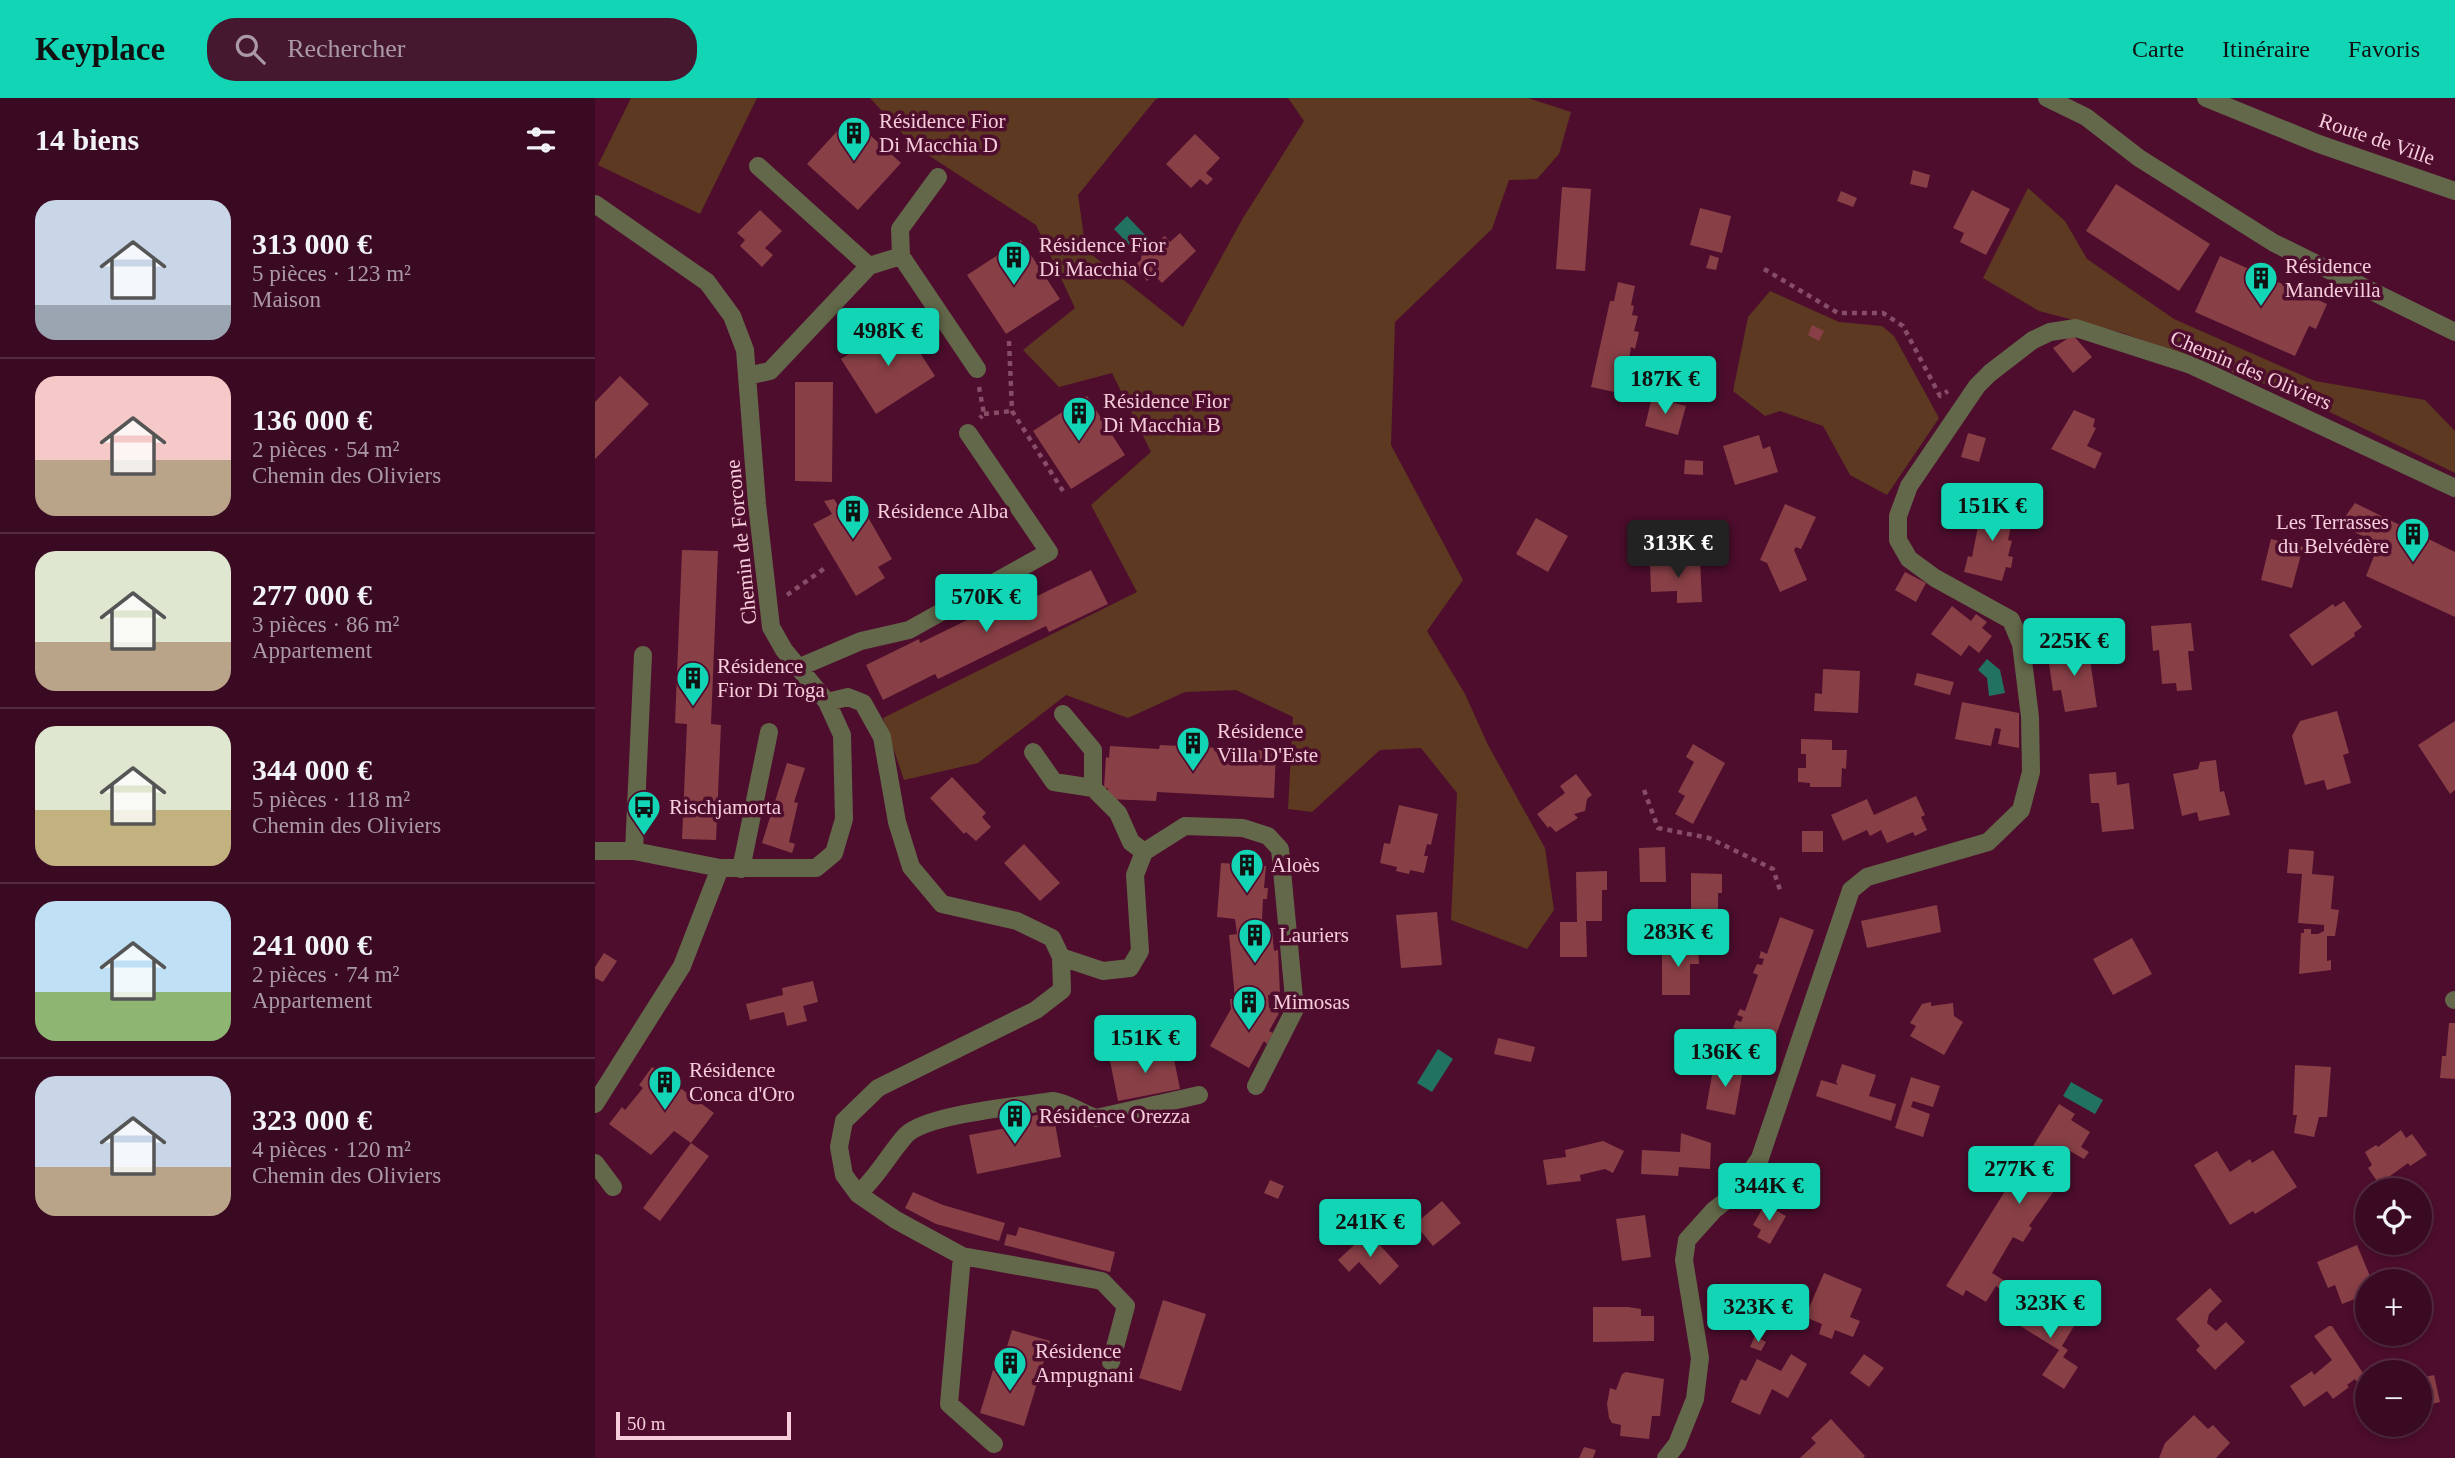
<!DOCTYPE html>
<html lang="fr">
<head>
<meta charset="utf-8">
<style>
	body { margin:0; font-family:"Times New Roman",serif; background:#45182f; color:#f1f3f6; height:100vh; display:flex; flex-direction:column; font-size:26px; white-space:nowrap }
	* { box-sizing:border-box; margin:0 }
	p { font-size:23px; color:#ab9aa5 }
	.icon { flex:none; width:38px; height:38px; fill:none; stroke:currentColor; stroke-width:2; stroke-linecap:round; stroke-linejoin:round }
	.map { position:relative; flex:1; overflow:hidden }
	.drawer { display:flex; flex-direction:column; background:#3a0a22; width:595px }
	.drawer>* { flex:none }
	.controls { position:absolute; left:1760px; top:1080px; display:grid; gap:14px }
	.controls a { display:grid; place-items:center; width:77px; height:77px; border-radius:50%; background:#3a0a22; box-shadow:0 4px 10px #0003,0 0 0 2px #542b40; font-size:35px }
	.scale { position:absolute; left:21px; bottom:18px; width:175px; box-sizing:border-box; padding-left:7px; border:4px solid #f7cddb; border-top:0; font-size:19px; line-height:24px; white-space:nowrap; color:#f7cddb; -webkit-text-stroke:5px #4e0d2d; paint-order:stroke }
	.price { position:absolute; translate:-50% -60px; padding:0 16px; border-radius:7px; background:#11d5b4; color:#111; font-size:23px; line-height:46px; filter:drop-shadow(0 2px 4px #0008) }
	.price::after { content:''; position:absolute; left:50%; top:42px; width:21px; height:16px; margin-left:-10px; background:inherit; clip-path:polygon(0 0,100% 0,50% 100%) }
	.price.active { background:#222; color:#fff }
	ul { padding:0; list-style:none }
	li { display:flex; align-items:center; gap:21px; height:175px; padding:0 35px }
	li+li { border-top:2px solid #542b40 }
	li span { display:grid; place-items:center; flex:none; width:196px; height:140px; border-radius:21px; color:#555 }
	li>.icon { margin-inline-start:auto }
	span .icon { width:84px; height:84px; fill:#fffc; stroke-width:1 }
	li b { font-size:30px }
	h2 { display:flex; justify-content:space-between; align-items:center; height:84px; padding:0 35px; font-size:30px }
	header { display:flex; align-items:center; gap:42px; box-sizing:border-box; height:98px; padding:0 35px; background:#11d5b4; color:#111 }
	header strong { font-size:33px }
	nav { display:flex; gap:38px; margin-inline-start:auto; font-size:24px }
	.search { width:490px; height:63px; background:#45182f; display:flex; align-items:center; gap:18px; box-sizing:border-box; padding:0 24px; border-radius:28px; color:#ab9aa5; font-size:26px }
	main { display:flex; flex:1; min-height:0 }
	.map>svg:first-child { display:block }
	.green { fill:#5c3920 }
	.water { fill:#217261 }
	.building { fill:#883f46 }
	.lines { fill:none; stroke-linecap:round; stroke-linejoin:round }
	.path { stroke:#874d67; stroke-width:4.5; stroke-dasharray:5 5; stroke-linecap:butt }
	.minor { stroke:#63684a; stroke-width:18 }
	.labels { text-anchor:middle; stroke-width:7; stroke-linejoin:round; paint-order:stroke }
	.poi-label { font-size:21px; fill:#f7cddb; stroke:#4e0d2d; text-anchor:start }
	.street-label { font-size:21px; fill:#f7cddb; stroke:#4e0d2d }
</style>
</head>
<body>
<header>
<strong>Keyplace</strong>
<div class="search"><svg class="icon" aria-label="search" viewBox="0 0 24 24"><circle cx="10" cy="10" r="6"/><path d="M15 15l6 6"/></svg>Rechercher</div>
<nav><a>Carte</a><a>Itinéraire</a><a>Favoris</a></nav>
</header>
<main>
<section class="drawer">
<h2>14 biens<svg class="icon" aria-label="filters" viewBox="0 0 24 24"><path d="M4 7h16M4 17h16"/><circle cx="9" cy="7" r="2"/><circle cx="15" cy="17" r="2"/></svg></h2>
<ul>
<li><span style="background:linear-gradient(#c9d6e8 75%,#9aa5b1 0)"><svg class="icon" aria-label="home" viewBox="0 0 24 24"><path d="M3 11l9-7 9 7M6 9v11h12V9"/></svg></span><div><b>313 000 €</b><p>5 pièces · 123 m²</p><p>Maison</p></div></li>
<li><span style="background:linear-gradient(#f6c9c9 60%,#b9a48a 0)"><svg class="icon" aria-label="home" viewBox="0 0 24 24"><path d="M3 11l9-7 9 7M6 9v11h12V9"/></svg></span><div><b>136 000 €</b><p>2 pièces · 54 m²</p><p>Chemin des Oliviers</p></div></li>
<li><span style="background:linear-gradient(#dfe7d0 65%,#b9a48a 0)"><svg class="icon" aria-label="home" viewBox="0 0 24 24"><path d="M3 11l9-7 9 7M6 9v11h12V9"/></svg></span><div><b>277 000 €</b><p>3 pièces · 86 m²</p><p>Appartement</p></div></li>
<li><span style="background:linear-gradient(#dfe7d0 60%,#c2b280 0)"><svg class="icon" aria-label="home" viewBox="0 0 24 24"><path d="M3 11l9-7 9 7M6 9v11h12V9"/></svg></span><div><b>344 000 €</b><p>5 pièces · 118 m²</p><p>Chemin des Oliviers</p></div></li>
<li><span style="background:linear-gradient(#bfe0f5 65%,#8fb573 0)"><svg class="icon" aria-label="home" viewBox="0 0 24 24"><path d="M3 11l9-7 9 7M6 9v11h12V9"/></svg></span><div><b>241 000 €</b><p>2 pièces · 74 m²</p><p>Appartement</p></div></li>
<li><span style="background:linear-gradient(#c9d6e8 65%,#b9a48a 0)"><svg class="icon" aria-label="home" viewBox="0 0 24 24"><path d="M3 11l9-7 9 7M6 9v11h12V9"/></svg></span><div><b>323 000 €</b><p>4 pièces · 120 m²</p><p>Chemin des Oliviers</p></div></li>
</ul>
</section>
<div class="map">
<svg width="1860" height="1360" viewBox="0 0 1860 1360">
	<rect width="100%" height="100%" fill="#4e0d2d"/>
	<path class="green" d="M36,0H162L105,116L3,67Z
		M275,0H564L560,2L483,97L491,152L588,229L648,120L709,23L693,0H933L976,14L964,56L942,81L914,82L897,131L800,224L796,347L868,482L832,533L870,596L893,647L950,750L959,812L932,851L856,822L862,695L826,650L785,652L717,714L693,711L698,619L641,592L590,594L533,620L471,597L383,665L309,682L288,620L542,494L496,407L556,354L517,275L464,289L428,252L480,210L441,127L319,48Z
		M1433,90L1470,123L1492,161L1579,221L1720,283L1830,302L1860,333V375L1700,297L1528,235L1444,213L1388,180Z
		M1175,193L1244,224L1287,228L1299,238L1344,320L1292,397L1255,377L1228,328L1185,313L1170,318L1138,293L1153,219Z"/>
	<path class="water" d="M532,118L554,141L541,154L519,131Z
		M1392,561L1405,572L1410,595L1394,598L1392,580L1383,572Z
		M843,951L858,961L837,994L822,985Z
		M1476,984L1508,1002L1500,1016L1468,998Z"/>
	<path class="building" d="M255,19L306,65L263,112L212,66Z
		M600,36L625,60L611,75L618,81L612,87L605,81L596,90L571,66Z
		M1318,72L1335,77L1332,90L1315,86Z
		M1521,86L1615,146L1584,193L1491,133Z
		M967,89L996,91L990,173L961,171Z
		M1377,92L1415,111L1391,157L1365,144L1369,135L1358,130Z
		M1246,93L1262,100L1258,109L1242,103Z
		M1105,110L1136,118L1127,155L1095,147Z
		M165,112L187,133L170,150L178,157L167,169L145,148L150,142L142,135Z
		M585,135L601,153L567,185L559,177L552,183L539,168L546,162L547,154L570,138L575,144Z
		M426,142L465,201L411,236L372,177Z
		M1115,157L1124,160L1121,172L1111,170Z
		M1625,158L1732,206L1721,231L1714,228L1700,258L1600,214Z
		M1023,184L1040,188L1036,207L1039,208L1037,217L1043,218L1039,233L1044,234L1040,251L1036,249L1029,296L996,289L1015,203H1019Z
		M305,224L340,278L281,316L246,261Z
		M1217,227L1229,233L1224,243L1213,237Z
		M1478,237L1497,259L1478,275L1458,250Z
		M25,278L54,306L0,361V304Z
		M200,284H238L237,384L200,383Z
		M492,298L530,357L476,391L438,333Z
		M1057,299L1091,308L1083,337L1050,328Z
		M1479,312L1500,321L1498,329L1501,330L1492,348L1507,355L1500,371L1456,351Z
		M1373,335L1391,340L1384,364L1366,359Z
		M1164,337L1168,351L1175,348L1183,374L1140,387L1128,348Z
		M1090,362L1108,363V377L1089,376Z
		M262,400L297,461L283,469L290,480L261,498L218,426L237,416L229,403L239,401L245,411Z
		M1388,403L1420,411L1413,442L1417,443L1413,458L1418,459L1416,470L1411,469L1407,483L1369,474L1373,458L1377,459Z
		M1760,405L1860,454V519L1771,478L1781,453L1772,449L1776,442L1744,427Z
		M1190,406L1221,419L1206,451L1201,449L1199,452L1212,482L1185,494L1172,465L1165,462Z
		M941,420L973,438L953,474L921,456Z
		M1676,441L1708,449L1697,490L1666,482Z
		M87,452L123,453L116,626L126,627L121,742L87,741L92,626L80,625Z
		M1105,461L1107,504L1082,505V493L1056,494L1055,466Z
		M496,472L513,506L454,534L451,528L343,581L340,576L288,602L271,567L324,541L325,545L434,492L438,500Z
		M1310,474L1331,485L1321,504L1300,492Z
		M1749,503L1767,529L1759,535L1760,538L1717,568L1694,537L1738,506L1740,509Z
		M1357,508L1376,523L1381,516L1392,524L1387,530L1397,538L1384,555L1374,547L1366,558L1336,536Z
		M1596,525L1599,553H1593L1597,592L1582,593L1581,585L1567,586L1564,552L1558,553L1556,528Z
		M1493,548L1502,609L1470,614L1466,592L1458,593L1453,559L1460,558V553Z
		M1228,571L1265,573L1263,615L1219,613L1220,595L1227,596Z
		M1322,575L1359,584L1355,597L1319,587Z
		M1367,604L1424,615V650L1403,646L1406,631L1400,630L1396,648L1360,641Z
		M1742,613L1754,655L1748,657L1756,685L1732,692L1729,682L1710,687L1697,638L1705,623Z
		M1860,623V692L1855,696L1823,647Z
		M1206,641L1237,642V652H1252L1251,671L1247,670L1246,689H1215V685L1203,684V670H1211V656H1206Z
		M1098,646L1130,665L1098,726L1080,716L1090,698L1083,694L1099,664L1091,659Z
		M565,647L681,653L679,700L562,694L561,703L512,701L513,690H509L511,659L514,660L515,648L564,651Z
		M1621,662L1625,694L1629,693L1635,717L1604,723L1602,714L1587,718L1578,676L1603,671L1605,664Z
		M192,665L210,670L199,704L203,705L194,744L200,746L197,755L167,745Z
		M1521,674L1522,687L1534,685L1539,731L1507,734L1504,705H1496L1494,676Z
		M981,676L997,697L992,701L990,713L979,716L983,720L961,734L955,728L953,730L942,716L970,695L965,688Z
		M357,679L391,715L387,719L396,729L381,743L371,734L369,736L335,700Z
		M1321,698L1330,717L1326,719L1332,732L1320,738L1318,734L1292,745L1286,732L1275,738L1272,732L1248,743L1236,717L1272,701L1279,717Z
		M804,707L843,716L836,747L832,746L829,758H833L829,775L815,772L814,776L801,773L802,769L785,765L789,745L795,746Z
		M1207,733H1228V754H1207Z
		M429,746L465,785L445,803L409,765Z
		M1070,749L1071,784H1045L1044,750Z
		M1694,751L1719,753L1717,776L1739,778L1736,811L1744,812L1740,838H1732V863L1736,862V872L1704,876L1706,835H1709V831H1716V836H1723L1729,833V827L1703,825L1707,776L1692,775Z
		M626,765L671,768L669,790H673L672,801H668L667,822L656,823L657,834L677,832L679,853L683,852L685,896L673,897L674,910L684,915L674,933L678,935L672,946L669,943L654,970L615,948L636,911L635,901H640L634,837L642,836L640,821L622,819Z
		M1012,773V792H1007V823H991L992,859H965V824H982L981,774Z
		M1096,775L1127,776V795H1123V825H1096Z
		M1342,807L1346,834L1272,850L1266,823Z
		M842,814L847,867L806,870L801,817Z
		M1185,819L1219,832L1175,954H1168L1139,944L1143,931L1138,930L1141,922L1146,924L1148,919L1142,917L1145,911L1150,913L1163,877L1158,875L1162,866L1167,867L1169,861L1164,860L1166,853L1172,856Z
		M1537,840L1557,876L1518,897L1498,861Z
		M1103,847L1104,866H1095V897H1067V848Z
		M9,855L22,863L8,884L0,880V869Z
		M218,883L223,904L208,908L212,923L192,928L189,914L155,922L151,906L188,897L187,890Z
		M1336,904V908L1358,905L1359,918L1368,924L1349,957L1315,938L1321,928L1315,925L1327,906Z
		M1854,925H1860V981L1845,980L1847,958H1851Z
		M903,940L940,949L936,964L899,956Z
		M577,951L585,991L523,1003L515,963Z
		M1119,966L1148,972L1140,1017L1111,1011Z
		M1247,966L1281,977L1274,998L1301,1006L1296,1023L1221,998L1226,982L1243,987L1241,984Z
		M1700,967L1736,969L1732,1019H1724L1719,1039L1699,1035L1702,1017H1698Z
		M57,969L119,1015L96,1045L79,1033L56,1057L14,1026L27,1009L30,1012L48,990L44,987Z
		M1316,979L1345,988L1338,1009L1318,1003L1316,1009L1335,1016L1328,1039L1300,1030Z
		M1464,1006L1480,1016L1476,1022L1495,1034L1486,1049L1494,1054L1489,1061L1473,1052L1450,1088L1459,1093L1434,1128L1437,1130L1428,1144L1418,1139L1397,1175L1413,1185L1408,1193L1401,1188L1391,1204L1371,1192L1368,1198L1351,1188Z
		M458,1014L466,1059L382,1076L374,1037L417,1029L416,1022Z
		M1806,1032L1811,1040L1817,1036L1832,1057L1815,1068L1813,1065L1784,1086L1773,1070L1777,1067L1770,1054L1781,1047L1783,1049Z
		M1086,1035L1116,1045L1115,1071L1084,1069L1083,1078L1046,1076L1047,1052L1085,1054Z
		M1008,1043L1029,1053L1018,1075L1010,1071L985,1077L986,1083L952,1087L948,1062L971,1059L970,1052Z
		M96,1045L114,1058L65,1123L48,1110Z
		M1678,1052L1702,1089L1660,1116L1658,1113L1635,1127L1599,1067L1622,1053L1635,1074L1655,1061L1657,1065Z
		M675,1082L689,1088L683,1101L669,1095Z
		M318,1094L348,1107L410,1125L404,1143L341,1126L310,1110Z
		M769,1103L777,1115L744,1137L736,1125Z
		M847,1103L866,1125L838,1148L820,1126Z
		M1170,1106L1191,1118L1175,1146L1162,1139L1166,1132L1158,1127Z
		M1050,1117L1056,1159L1027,1163L1021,1121Z
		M424,1129L520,1154L515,1174L409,1147L412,1136L421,1138Z
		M773,1134L804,1168L785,1187L764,1164L754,1174L743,1162Z
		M1762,1147L1777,1183H1773V1196L1747,1206L1740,1187L1733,1190L1722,1164Z
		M1229,1175L1267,1191L1255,1219L1265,1223L1258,1239L1240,1232L1237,1241L1224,1236L1227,1226L1210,1219Z
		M1615,1190L1627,1203L1614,1216L1612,1225L1621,1233L1631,1224L1650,1244L1620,1272L1601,1252L1605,1248L1581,1221Z
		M568,1202L611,1216L586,1293L544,1280Z
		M1433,1203L1455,1217L1457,1214L1479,1228L1467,1248L1473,1252L1468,1259L1483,1269L1469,1291L1447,1277L1464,1252L1419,1224Z
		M998,1209H1033L1046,1211V1218H1059V1243L998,1244Z
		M1734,1228H1737L1770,1278L1762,1284L1760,1281L1752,1287L1754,1289L1738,1301L1732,1293L1709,1309L1695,1288L1717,1273L1719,1277L1737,1262L1719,1238Z
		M417,1232L455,1243L429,1328L385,1315L398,1272L404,1275Z
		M1160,1238L1171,1244L1166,1253L1155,1249Z
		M1196,1256L1212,1266L1193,1300L1177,1291L1165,1317L1136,1304L1146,1281L1151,1283L1162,1261L1186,1273Z
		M1269,1256L1289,1270L1274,1289L1255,1275Z
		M1031,1274L1069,1281L1065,1318H1057L1054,1341L1025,1338L1026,1327L1017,1325L1014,1320L1012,1306L1015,1290L1021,1292L1027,1276Z
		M1839,1277L1845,1304L1829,1308L1828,1303L1825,1304V1280Z
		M1599,1317L1613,1331L1618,1327L1635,1345L1621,1360H1564L1570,1345Z
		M1236,1321L1270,1358L1268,1360H1205L1221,1345L1216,1340Z
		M989,1349L1001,1352L998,1360H984Z"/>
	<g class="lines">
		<path class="path" d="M1169,171L1243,215H1288L1308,228L1345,298L1353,293
			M414,243L417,313L468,393
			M384,289L389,316L385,320
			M389,316L417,313
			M192,497L230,470
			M1049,692L1063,730L1114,740L1178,771L1186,795"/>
		<path class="minor" d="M1452,0L1491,19L1544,60L1679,145L1860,234
			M1611,0L1724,46L1860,93
			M163,68L274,168
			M0,106L112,184L137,218L150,252L162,406L176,529L189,552L232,604L247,637L249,721L239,755L221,770H125L39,753H0
			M306,158L382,271
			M152,278L175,273L274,168L306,158L305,131L343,79
			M205,569L266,543L314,532L454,454L373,335
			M232,604L253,599L268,605L287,639L302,724L316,769L347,806L422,823L457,840L466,859L467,892L441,912L283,990L249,1023L244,1049L249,1077L263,1096L301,1122L367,1158L507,1183L531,1208L516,1264
			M468,616L498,652V690L523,715L536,744L549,754
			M438,654L459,684L498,690
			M39,753L48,557
			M549,754L590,728L648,730L673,738L685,751L700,911L661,988
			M146,771L174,634
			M466,859L508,873L535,870L545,853L540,777L549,754
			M1859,902H1860
			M0,1006L87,868L125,770
			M0,1065L18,1089
			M263,1096C283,1078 294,1056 311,1037C332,1016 426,1008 458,1003C474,1005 485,1015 501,1020L604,997
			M367,1158L354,1306L399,1346
			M1071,1360L1082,1346L1100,1301L1105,1260L1089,1162L1092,1142L1119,1112L1141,1095L1165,1060L1256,792L1272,779L1393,744L1426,712L1436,674L1435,619L1426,546L1416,522L1340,480L1314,461L1303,442V418L1314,388L1382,288L1395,275L1438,242L1455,234L1481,230L1596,267L1860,390"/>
	</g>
	<defs>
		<symbol id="building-pin" viewBox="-11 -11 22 30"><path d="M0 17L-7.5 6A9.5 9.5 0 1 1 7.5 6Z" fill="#11d5b4" stroke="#4e0d2d"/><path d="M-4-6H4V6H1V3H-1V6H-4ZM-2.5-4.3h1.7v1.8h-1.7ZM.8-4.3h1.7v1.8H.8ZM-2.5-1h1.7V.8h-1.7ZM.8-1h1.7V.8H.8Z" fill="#111"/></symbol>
		<symbol id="bus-pin" viewBox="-11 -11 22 30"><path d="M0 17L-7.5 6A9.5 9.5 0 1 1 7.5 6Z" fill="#11d5b4" stroke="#4e0d2d"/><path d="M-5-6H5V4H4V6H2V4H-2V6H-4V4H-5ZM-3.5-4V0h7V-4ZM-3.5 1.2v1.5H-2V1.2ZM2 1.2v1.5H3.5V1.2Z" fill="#111"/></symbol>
	</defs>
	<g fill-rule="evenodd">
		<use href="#building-pin" x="240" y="16" width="38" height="52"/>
		<use href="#building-pin" x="400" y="140" width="38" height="52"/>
		<use href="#building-pin" x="1647" y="161" width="38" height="52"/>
		<use href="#building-pin" x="465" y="296" width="38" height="52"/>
		<use href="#building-pin" x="239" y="394" width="38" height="52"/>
		<use href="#building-pin" x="1799" y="417" width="38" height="52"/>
		<use href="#building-pin" x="79" y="561" width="38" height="52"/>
		<use href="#building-pin" x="579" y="626" width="38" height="52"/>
		<use href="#bus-pin" x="30" y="690" width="38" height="52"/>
		<use href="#building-pin" x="633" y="748" width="38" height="52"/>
		<use href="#building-pin" x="641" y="818" width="38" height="52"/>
		<use href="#building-pin" x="635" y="885" width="38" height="52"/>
		<use href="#building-pin" x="51" y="965" width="38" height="52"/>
		<use href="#building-pin" x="401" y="999" width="38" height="52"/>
		<use href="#building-pin" x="396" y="1246" width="38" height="52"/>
	</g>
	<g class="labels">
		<g class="poi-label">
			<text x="284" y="30">Résidence Fior<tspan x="284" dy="24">Di Macchia D</tspan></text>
			<text x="444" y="154">Résidence Fior<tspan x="444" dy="24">Di Macchia C</tspan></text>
			<text x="1690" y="175">Résidence<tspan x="1690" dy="24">Mandevilla</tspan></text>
			<text x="508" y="310">Résidence Fior<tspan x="508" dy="24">Di Macchia B</tspan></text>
			<text x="282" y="420">Résidence Alba</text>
			<text x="1794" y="431" text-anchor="end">Les Terrasses<tspan x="1794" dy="24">du Belvédère</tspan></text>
			<text x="122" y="575">Résidence<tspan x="122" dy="24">Fior Di Toga</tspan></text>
			<text x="622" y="640">Résidence<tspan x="622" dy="24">Villa D'Este</tspan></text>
			<text x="74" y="716">Rischjamorta</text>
			<text x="676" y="774">Aloès</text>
			<text x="684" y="844">Lauriers</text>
			<text x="678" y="911">Mimosas</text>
			<text x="94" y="979">Résidence<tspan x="94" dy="24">Conca d'Oro</tspan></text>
			<text x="444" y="1025">Résidence Orezza</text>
			<text x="440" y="1260">Résidence<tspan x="440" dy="24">Ampugnani</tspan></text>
		</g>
		<g class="street-label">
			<text transform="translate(1782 41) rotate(19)" y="7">Route de Ville</text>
			<text transform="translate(1656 272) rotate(23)" y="7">Chemin des Oliviers</text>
			<text transform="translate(146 444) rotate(-96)" y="7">Chemin de Forcone</text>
		</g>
	</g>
</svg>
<div class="controls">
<a><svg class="icon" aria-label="locate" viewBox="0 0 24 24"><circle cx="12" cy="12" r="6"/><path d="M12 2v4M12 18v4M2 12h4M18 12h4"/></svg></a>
<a>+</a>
<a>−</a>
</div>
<div class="scale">50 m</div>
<b class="price" style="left:293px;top:270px">498K €</b>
<b class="price" style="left:1070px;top:318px">187K €</b>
<b class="price" style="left:1397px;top:445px">151K €</b>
<b class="price active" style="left:1083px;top:482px">313K €</b>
<b class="price" style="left:391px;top:536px">570K €</b>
<b class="price" style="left:1479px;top:580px">225K €</b>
<b class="price" style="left:1083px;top:871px">283K €</b>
<b class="price" style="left:550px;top:977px">151K €</b>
<b class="price" style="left:1130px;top:991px">136K €</b>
<b class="price" style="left:1424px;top:1108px">277K €</b>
<b class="price" style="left:1174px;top:1125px">344K €</b>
<b class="price" style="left:775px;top:1161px">241K €</b>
<b class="price" style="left:1455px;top:1242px">323K €</b>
<b class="price" style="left:1163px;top:1246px">323K €</b>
</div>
</main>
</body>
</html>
